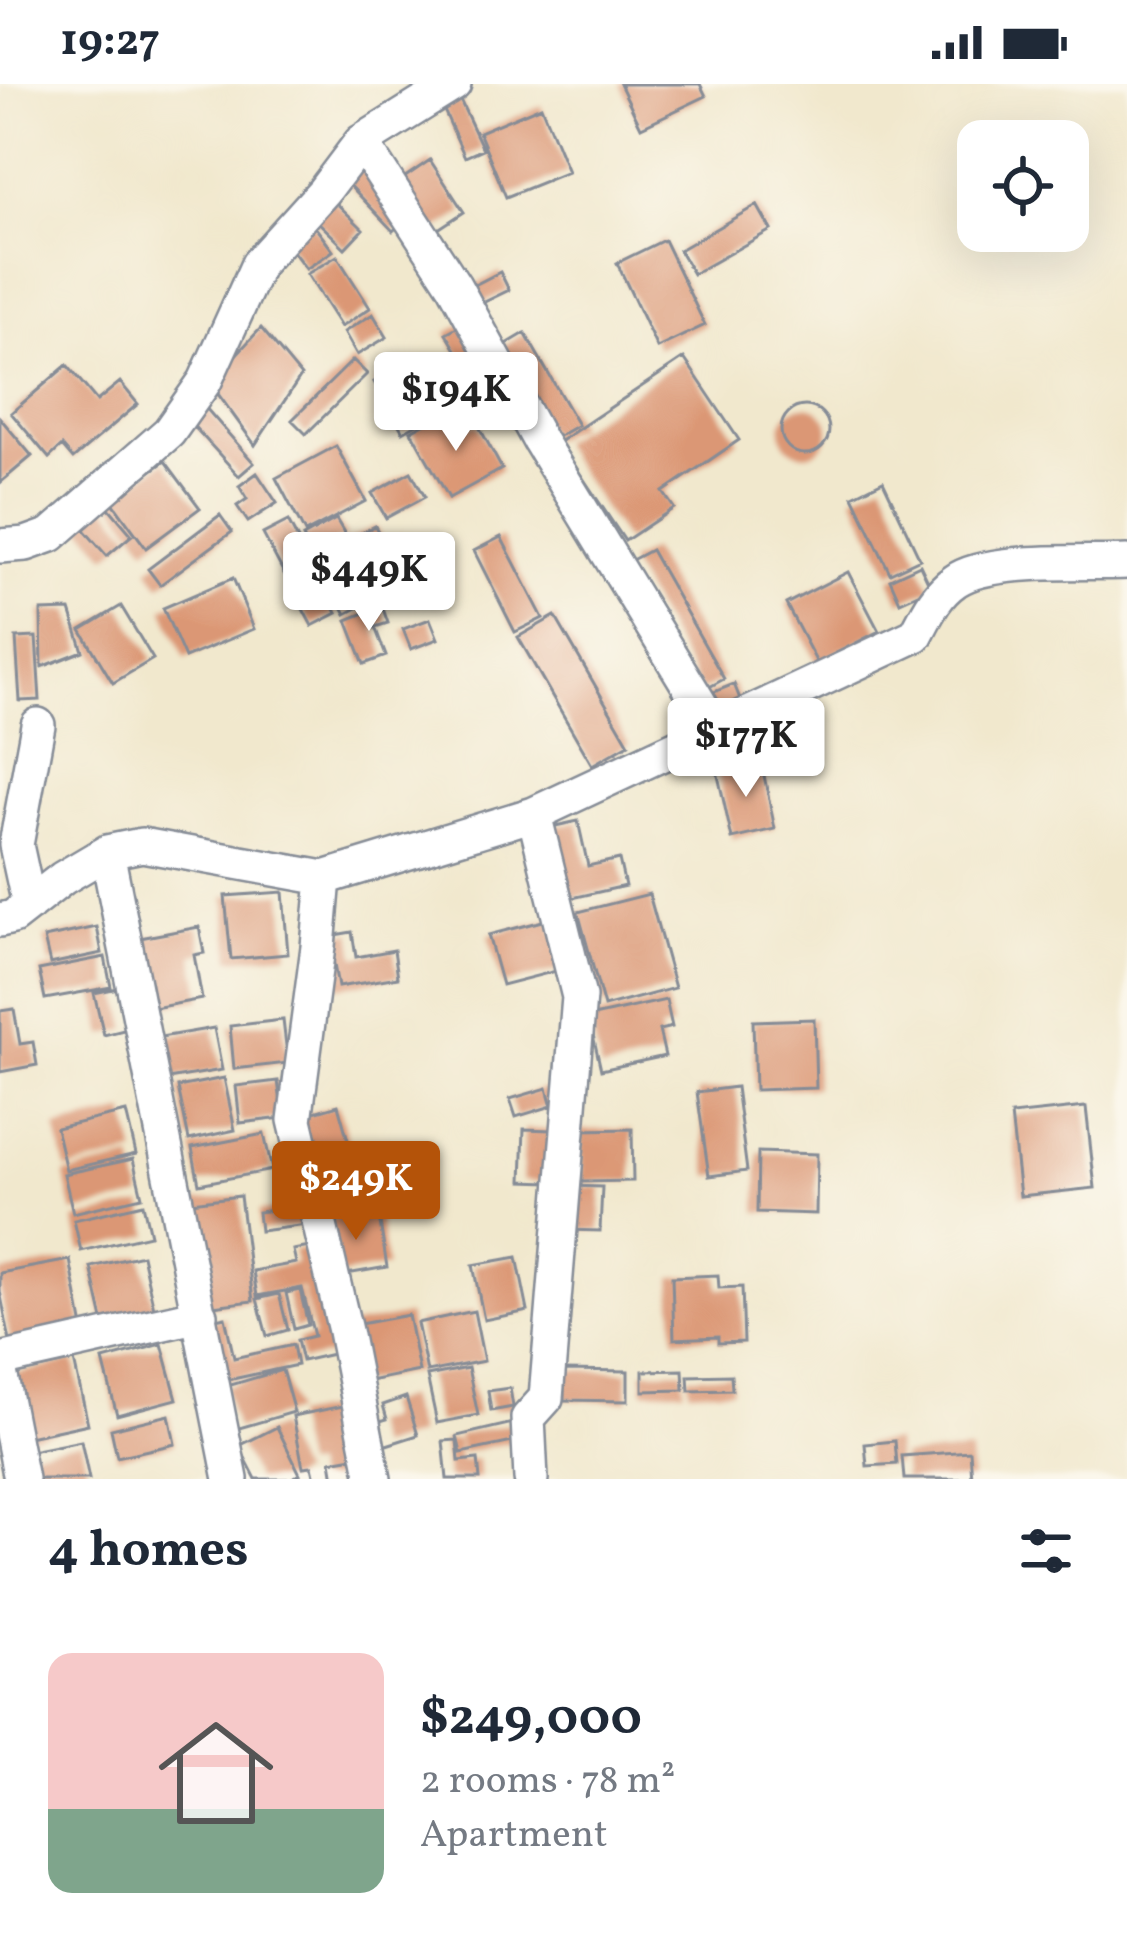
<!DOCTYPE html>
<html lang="en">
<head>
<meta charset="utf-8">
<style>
	body { margin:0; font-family:Vollkorn,serif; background:#f2f2f3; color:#1f2937; height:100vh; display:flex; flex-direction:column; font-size:45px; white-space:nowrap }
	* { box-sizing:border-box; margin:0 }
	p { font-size:39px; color:#747a83 }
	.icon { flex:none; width:66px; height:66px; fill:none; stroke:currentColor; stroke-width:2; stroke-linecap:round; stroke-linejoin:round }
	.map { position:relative; height:1395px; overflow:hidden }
	.panel { display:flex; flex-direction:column; background:#fff; flex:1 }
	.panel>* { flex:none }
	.controls { position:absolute; left:957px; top:36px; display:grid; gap:24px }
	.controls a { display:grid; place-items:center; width:132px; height:132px; border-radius:24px; background:#fff; box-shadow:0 12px 48px #0002; font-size:60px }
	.price { position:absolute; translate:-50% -102px; padding:0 27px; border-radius:12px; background:#fff; color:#222; font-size:39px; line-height:78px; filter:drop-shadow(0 3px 6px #0008) }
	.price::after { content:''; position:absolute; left:50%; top:72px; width:36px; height:27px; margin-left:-18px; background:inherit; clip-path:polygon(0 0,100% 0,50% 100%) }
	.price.on { background:#b45309; color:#fff }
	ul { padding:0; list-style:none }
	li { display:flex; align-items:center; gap:36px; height:300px; padding:0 48px }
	li span { display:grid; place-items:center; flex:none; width:336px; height:240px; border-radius:24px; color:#555 }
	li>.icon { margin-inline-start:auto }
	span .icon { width:144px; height:144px; fill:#fffc; stroke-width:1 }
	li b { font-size:51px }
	h2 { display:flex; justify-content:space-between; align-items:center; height:144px; padding:0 48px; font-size:51px }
	.status { display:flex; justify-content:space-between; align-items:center; height:84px; padding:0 60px; background:#fff; direction:ltr }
	.status svg { height:33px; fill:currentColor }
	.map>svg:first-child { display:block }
	.building { fill:#db9775 }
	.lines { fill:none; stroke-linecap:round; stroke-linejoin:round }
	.minor-casing { stroke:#868c96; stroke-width:38 }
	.minor { stroke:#fff; stroke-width:33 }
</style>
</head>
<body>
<div class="status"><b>19:27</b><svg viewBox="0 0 49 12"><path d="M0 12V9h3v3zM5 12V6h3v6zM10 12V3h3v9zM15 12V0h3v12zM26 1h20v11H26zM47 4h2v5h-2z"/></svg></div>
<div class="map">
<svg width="1127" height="1395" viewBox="0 0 1127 1395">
	<rect width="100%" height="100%" fill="#fbf7ec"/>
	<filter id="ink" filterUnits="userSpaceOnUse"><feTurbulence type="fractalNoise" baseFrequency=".00833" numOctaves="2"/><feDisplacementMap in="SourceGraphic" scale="24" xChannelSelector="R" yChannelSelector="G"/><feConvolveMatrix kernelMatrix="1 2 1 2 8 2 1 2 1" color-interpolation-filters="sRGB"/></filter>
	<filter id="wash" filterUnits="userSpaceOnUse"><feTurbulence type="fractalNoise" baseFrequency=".004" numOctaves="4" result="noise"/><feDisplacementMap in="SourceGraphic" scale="48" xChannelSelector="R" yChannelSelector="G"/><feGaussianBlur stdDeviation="2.7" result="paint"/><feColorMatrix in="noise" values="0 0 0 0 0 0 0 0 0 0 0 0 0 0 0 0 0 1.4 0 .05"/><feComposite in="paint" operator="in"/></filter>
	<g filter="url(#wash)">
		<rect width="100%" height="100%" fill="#f1e8cd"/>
		<g id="blocks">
			<path class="building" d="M620,0H700L706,12L641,43Z
				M460,16L483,65L465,73L443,24Z
				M541,22L568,88L506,113L479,48Z
				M430,76L464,128L429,151L395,100Z
				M360,82L408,133L393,147L345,96Z
				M328,111L363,145L345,164L310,130Z
				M757,121L771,146L693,190L679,166Z
				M312,139L333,167L306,185L286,158Z
				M664,156L705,241L657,264L617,179Z
				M337,172L370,224L341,243L307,190Z
				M500,188L509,206L472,224L463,207Z
				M373,230L387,253L357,271L344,248Z
				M466,238L492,283L473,294L446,249Z
				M261,244L301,292L255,361L210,299Z
				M525,249L578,341L552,356L500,264Z
				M684,274L739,356L663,408L674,424L625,457L559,358Z
				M353,276L367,290L306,350L292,336Z
				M67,281L97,317L120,298L138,320L73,375L62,362L49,374L11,329Z
				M386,290L398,310L405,306L422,337L403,348L374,298Z
				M488,297L500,322L457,343L445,317Z
				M781 346a24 24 0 1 1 48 0a24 24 0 1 1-48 0Z
				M205,323L254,379L239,392L189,337Z
				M444,329L456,350L477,339L502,385L449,414L411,347Z
				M0,334L32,372L0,399Z
				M336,362L366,417L305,449L276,394Z
				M165,377L200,424L146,464L111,416Z
				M411,388L425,413L386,434L372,409Z
				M257,389L277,419L248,438L237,422L247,415L239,402Z
				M883,397L920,475L890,489L853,412Z
				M103,417L132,451L107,472L78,439Z
				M220,431L232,448L160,501L148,485Z
				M336,435L346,452L312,470L303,453Z
				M288,437L337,529L312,542L263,450Z
				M375,442L405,498L346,530L315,473Z
				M501,453L543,534L515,548L474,467Z
				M651,466L724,595L702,607L628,478Z
				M920,481L931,504L900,518L890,495Z
				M848,488L879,547L817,579L786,520Z
				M233,494L254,545L185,574L163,524Z
				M121,522L153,575L113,599L81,546Z
				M382,522L388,539L375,543L386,572L364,580L347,536Z
				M70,526L83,567L42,583L41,527Z
				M555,532L629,660L592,681L518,553Z
				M430,535L438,555L411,565L403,545Z
				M36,553L40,616L20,617L16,554Z
				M734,600L742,620L713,632L704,612Z
				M761,677L775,745L732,755L717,687Z
				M578,737L588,782L619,775L625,802L568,815L551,743Z
				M283,808L288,870L231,875L225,812Z
				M649,810L675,904L604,923L578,828Z
				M550,835L564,885L502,901L488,851Z
				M97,843L102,869L50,880L44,854Z
				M199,843L204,869L194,871L202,915L154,924L140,854Z
				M352,848L356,873L394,866L398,893L338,903L329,852Z
				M105,873L111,903L45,915L39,886Z
				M118,904L128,945L104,951L94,909Z
				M666,916L672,943L659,946L665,972L601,986L589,933Z
				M14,925L20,960L33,958L37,981L0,988V927Z
				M814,935L816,1004L755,1006L753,937Z
				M283,936L288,979L234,985L230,942Z
				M214,944L222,986L162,996L155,954Z
				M224,994L235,1046L189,1056L178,1003Z
				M278,997L283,1034L240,1039L236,1002Z
				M736,1003L747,1087L709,1092L697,1008Z
				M547,1004L552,1022L516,1033L510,1015Z
				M338,1021L361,1102L323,1113L300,1032Z
				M1086,1023L1095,1104L1020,1112L1011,1031Z
				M126,1028L136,1070L66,1086L56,1044Z
				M524,1045L551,1046L549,1098L522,1097Z
				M632,1045L633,1097L582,1098L580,1046Z
				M264,1050L272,1086L199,1100L192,1064Z
				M758,1068L817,1070L816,1130L757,1128Z
				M133,1075L142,1113L73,1129L64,1090Z
				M569,1102L602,1103L600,1147L567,1146Z
				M240,1112L253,1217L204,1223L191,1118Z
				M143,1120L150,1151L81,1167L74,1136Z
				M305,1122L307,1141L260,1147L258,1128Z
				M378,1126L387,1183L335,1192L325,1135Z
				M316,1162L337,1269L302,1277L297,1256L314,1252L302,1204L257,1212L253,1187L296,1179L293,1166Z
				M142,1171L155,1229L104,1240L91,1183Z
				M517,1173L528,1227L484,1236L473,1181Z
				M70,1176L84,1249L11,1262L0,1207V1189Z
				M718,1191L719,1204L742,1203L744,1258L718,1259V1253L674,1255L672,1193Z
				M300,1206L308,1241L294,1245L286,1209Z
				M279,1210L288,1246L267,1252L257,1215Z
				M474,1227L484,1277L427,1288L417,1239Z
				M408,1231L419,1287L360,1299L349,1242Z
				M225,1233L234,1274L293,1261L297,1281L219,1298L206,1237Z
				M162,1260L177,1315L117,1331L103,1276Z
				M74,1277L88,1340L24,1354L10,1291Z
				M468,1284L478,1331L437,1339L427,1292Z
				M282,1286L294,1328L236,1345L224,1303Z
				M564,1286L628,1287V1317L564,1316Z
				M683,1286L684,1306L643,1307V1287Z
				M731,1291L732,1306L689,1307L688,1292Z
				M510,1304L513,1323L491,1327L488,1307Z
				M406,1313L418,1351L377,1364L370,1340L387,1335L383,1321Z
				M348,1321L359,1372L331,1377L334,1395H315L312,1382L303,1383L293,1332Z
				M169,1331L175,1360L117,1373L111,1345Z
				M517,1338L522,1356L461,1369L457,1352Z
				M277,1343L300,1390L290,1395H256L239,1362Z
				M457,1356L459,1377L478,1375L480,1395H447L443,1357Z
				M81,1357L89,1395H31L26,1368Z
				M895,1357L897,1380L867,1382L865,1360Z
				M970,1367L972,1395H904L902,1372Z"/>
		</g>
	</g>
	<g filter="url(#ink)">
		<use href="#blocks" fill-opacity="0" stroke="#868c96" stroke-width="3"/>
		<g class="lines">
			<defs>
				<path id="minor" d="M361,58L454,201L539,356L714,643
					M0,462L26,460L51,451L169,348L205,297L258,180L324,107L361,58L454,0
					M107,768L231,1395
					M324,794L318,863L295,1036L345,1247L374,1395
					M29,821L16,761L38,641
					M0,836L13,833L63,794L107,768L142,761L324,794L534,730L916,551C927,530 936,510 955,497C988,473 1085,480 1127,478
					M0,1276L200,1231
					M0,1288L21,1395
					M531,1395L528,1334L546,1314L579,913L534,730"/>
			</defs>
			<use href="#minor" class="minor-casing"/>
			<use href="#minor" class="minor"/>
		</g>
	</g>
</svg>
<div class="controls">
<a><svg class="icon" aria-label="locate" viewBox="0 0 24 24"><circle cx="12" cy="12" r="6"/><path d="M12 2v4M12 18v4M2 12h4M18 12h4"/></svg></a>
</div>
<b class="price" style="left:456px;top:370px">$194K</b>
<b class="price" style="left:369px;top:550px">$449K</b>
<b class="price" style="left:746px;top:716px">$177K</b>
<b class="price on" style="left:356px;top:1159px">$249K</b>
</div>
<section class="panel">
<h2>4 homes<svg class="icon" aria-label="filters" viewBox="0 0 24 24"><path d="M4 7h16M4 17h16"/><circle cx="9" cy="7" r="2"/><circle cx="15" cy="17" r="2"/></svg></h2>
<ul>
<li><span style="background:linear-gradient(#f6c9c9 65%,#7fa58c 0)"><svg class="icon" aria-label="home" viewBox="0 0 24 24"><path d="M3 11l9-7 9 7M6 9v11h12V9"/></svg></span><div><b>$249,000</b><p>2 rooms · 78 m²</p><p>Apartment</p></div></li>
</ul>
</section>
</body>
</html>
